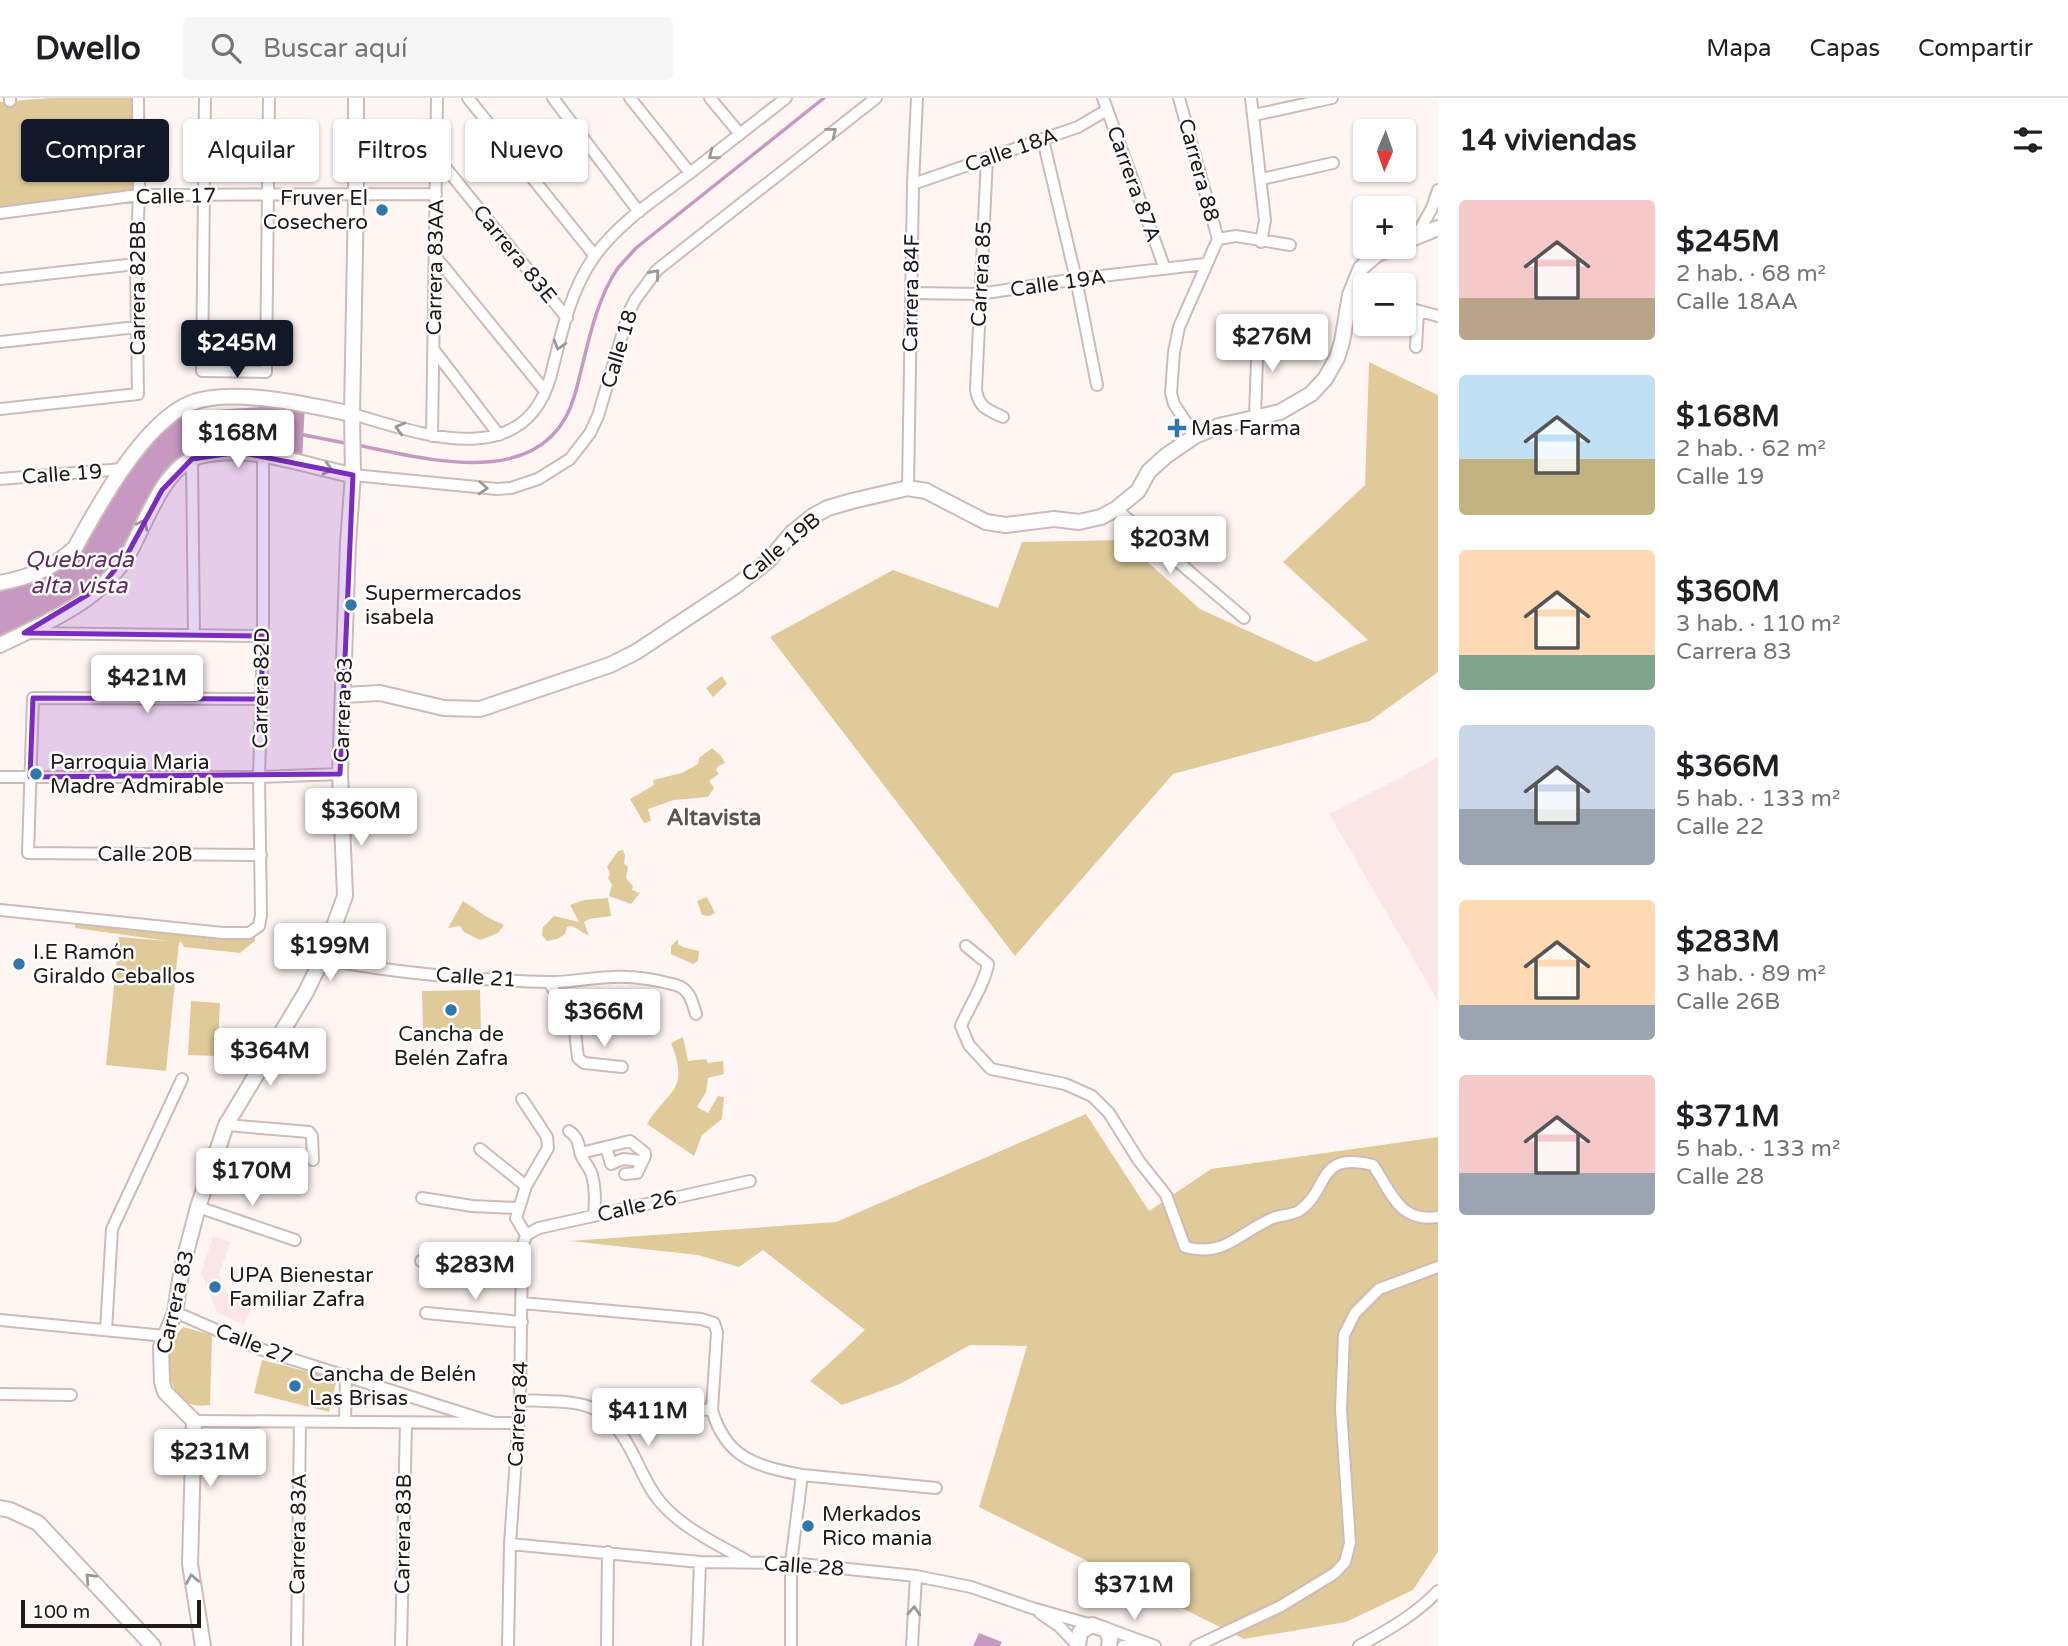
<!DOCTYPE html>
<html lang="es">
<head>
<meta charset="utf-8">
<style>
	body { margin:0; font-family:"Varela Round",sans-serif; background:#f6f6f6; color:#202124; height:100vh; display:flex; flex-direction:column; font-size:26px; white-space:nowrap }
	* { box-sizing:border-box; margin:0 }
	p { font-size:23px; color:#757577 }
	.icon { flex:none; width:38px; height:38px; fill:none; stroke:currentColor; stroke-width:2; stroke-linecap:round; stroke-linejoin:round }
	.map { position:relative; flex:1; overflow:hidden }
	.panel { display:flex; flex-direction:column; background:#fff; width:630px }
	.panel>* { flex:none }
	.banner { position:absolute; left:21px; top:21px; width:665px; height:63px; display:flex; gap:14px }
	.needle { width:46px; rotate:182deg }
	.fabs { position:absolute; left:1353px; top:21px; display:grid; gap:14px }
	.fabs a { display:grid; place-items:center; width:63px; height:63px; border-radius:7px; background:#fff; box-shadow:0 2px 5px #0004; font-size:35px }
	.scale { position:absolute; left:21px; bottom:18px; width:180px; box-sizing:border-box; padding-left:7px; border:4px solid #201918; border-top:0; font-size:19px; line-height:24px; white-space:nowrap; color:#201918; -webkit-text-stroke:5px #fff; paint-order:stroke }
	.price { position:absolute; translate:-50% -60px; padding:0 16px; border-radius:7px; background:#fff; color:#222; font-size:23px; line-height:46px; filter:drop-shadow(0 2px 4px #0008) }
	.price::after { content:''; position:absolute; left:50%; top:42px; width:21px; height:16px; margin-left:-10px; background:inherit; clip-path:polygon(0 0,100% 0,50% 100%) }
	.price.active { background:#111827; color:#fff }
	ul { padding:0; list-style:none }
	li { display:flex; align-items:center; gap:21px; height:175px; padding:0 21px }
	li span { display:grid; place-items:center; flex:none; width:196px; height:140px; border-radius:7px; color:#555 }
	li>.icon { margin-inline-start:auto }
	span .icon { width:84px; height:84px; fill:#fffc; stroke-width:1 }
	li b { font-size:30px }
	h2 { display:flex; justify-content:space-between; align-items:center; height:84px; padding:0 21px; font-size:30px }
	.tag { padding:0 24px; border-radius:7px; background:#fff; box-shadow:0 2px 5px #0004; font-size:24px; line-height:63px }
	.tag.active { background:#111827; color:#fff }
	header { display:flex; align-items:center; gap:42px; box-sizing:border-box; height:98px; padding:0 35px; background:#fff; border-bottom:2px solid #e0e0e0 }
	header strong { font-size:33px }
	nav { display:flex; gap:38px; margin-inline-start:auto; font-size:24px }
	.search { width:490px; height:63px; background:#f6f6f6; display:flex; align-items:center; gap:18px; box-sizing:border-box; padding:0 24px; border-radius:7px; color:#757577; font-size:26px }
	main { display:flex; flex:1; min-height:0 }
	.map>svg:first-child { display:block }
	.built { fill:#fae7e5 }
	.green { fill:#e0ca9a }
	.water { fill:#c799c2 }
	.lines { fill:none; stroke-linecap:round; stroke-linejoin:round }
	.stream { stroke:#c799c2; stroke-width:3.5 }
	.minor-casing { stroke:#cfbab7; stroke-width:14 }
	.tertiary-casing { stroke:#cfbab7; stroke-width:18 }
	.minor { stroke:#fff; stroke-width:10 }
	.tertiary { stroke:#fff; stroke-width:14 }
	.oneway { stroke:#9b9897 }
	.marked { fill:#7b2cbf; fill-opacity:0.2; stroke:#7b2cbf; stroke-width:5; stroke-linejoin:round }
	.poi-dot { fill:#3077ac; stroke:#fff; stroke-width:2.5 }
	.labels { text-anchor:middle; stroke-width:5; stroke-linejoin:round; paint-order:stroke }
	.street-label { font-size:21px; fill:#201918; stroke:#fff }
	.poi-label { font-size:21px; fill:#201918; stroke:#fff; text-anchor:start }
	.water-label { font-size:23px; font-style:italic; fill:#642d60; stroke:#fff }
	.neighbourhood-label { font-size:23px; font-weight:bold; fill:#63514f; stroke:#fff }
</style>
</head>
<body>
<header>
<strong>Dwello</strong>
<div class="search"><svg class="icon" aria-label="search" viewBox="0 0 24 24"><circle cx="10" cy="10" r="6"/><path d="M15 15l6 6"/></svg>Buscar aquí</div>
<nav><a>Mapa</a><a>Capas</a><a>Compartir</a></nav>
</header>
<main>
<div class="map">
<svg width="1438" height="1548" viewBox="0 0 1438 1548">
	<rect width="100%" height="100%" fill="#fff6f4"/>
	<path class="built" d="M1438,660V903L1329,716Z
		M213,1138L230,1144L219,1177L229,1201L251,1212L243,1227L217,1214L201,1175Z"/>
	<path class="green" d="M51,0H138L139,97L0,115V4Z
		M1369,264L1438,297V574L1370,623L1173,676L1015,858L770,539L893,472L998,510L1022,444L1123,442L1200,511L1316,564L1368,542L1283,464L1365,387Z
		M722,578L727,586L713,599L706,590Z
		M712,650L721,658L725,665L718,668L716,672L719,676L709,683L714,690L708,699L674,702L648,711L651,723L644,725L630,701L654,687L653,682L682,675L698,666L699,660Z
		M623,752L625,757L624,765L628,769L626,780L633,788L632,792L640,795L631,806L609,798L612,787L608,780L610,776L607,769L618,753Z
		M707,799L715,815L709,818L702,817L697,803Z
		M608,800L611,818L589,821L584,824L589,838L572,828L567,829L565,836L557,841L547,843L542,837L543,829L554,818L579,824L570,807L584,802Z
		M463,803L487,819L504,827L498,835L480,842L464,834L460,828L448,830Z
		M67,820L255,837V843L240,855L184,849L182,845L179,844L166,973L106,967L119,839L168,843L75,830V826L67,825Z
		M678,841V846L683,849L699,853L698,863L693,866L671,856V848Z
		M480,892L481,931H423L422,893Z
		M191,903L220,905L217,958L188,957Z
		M683,939L688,963L706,961L708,965L723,963L724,976L708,980L706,994L697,1009L708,1015L718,998L724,999L722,1021L702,1037L694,1058L647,1026C669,990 690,994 671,945Z
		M1086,1016L1149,1113L1211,1071L1438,1039V1454L1413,1492L1346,1524L1244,1541L979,1409L1027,1248L970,1247L900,1286L842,1307L810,1283L865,1232L763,1152L739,1169L698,1157L570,1143L836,1124Z
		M183,1229L212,1237L210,1307C183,1311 174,1297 169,1274C168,1269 165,1262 166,1257C167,1246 176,1237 183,1229Z
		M262,1262L337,1281L329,1314L254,1295Z"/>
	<path class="water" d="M305,306L302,364L201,358L162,392L113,476L0,551V485L32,478L80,439L172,315Z
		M979,1535L1002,1544L1000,1548H973Z"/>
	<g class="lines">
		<path class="stream" d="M299,336L350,346
			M357,347C430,362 548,395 575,296C586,257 594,204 618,170C624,163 630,157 636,150L824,0"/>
		<defs>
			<path id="minor" d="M10,0V3
				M205,0L202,273L266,274L269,0
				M468,0L595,158
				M553,0L639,114
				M630,0L690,75
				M710,0L740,36
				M1103,0L1165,171
				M1179,0L1218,141L1179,229L1174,254L1171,295L1174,306L1195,338
				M1251,0L1265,122L1261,144
				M1254,17L1332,0
				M1043,42L1076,181L1097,287
				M437,59L567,220
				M987,60L976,292C979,310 988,312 1003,319
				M1262,81L1333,65
				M913,86L1078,29L1107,12
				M0,115L139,97L436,96
				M1417,137L1432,110L1438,92
				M1218,141L1236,138L1290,147
				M435,158L545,293
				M0,181L136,166
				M912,195L980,196L1076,181L1205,166
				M1404,209L1438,218
				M0,244L137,229
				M1416,249L1418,214
				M434,252L499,337
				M0,311L138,296L136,166L139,97L138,0
				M352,316C419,335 524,376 551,277C561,237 570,193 594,159C619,124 657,100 690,75C722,50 754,25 786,0
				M1255,319L1258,232
				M432,338L437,0
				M192,361L194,537
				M353,377L497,391L511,390L538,381L570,361L590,335L598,318L629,214L635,202L657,172L876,0
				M0,381L123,371
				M908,390L913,86L917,0
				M1116,411L1244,520
				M28,535L263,538
				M0,679H259L340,676
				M261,757L28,755L33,600L261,601
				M0,812L223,835H249L259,828L261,817L259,679L263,538V357
				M966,848L988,866C984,888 969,908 961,928L969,947L991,971L1065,986L1092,998L1109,1015L1139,1063L1166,1097L1185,1149C1225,1160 1239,1134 1273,1120C1281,1117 1292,1117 1299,1113C1331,1091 1315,1053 1373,1067C1392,1095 1399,1125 1438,1119
				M322,861C396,875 474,882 549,884C571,885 591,879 613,879C633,878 657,882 676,887C690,891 692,904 696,916
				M550,885L575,933L578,960L584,965L622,969
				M226,1027L309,1034L312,1038L313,1062
				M569,1033C579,1040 578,1046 581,1057C584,1064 590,1070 592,1077C596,1091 595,1104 594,1118
				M606,1049L611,1066L623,1061L642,1063
				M480,1051L526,1088
				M581,1055L630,1043L645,1055V1058L637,1075L625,1076
				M422,1100L472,1108L518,1110
				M198,1109L295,1142
				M526,1137L539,1130L750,1083
				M421,1163L522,1164
				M522,1205L701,1221L714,1225L717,1234L712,1312
				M175,1214L260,1251L494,1325
				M426,1215L522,1224
				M0,1222L165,1238
				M106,1232L112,1131L182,981
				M0,1296L71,1297
				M520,1302C583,1305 604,1298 635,1360C643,1376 650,1393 662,1406C684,1431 719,1447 747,1463
				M631,1308L712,1312C726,1361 757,1368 802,1377L791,1465V1548
				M194,1323L517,1325
				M345,1324L346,1277
				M802,1377L936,1390
				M510,1446L700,1464L791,1465L916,1478L971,1489L1032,1510L1092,1527
				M1040,1515L1059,1528L1078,1548
				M1103,1529L1155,1548
				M297,1548L300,1324
				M401,1548L406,1325
				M508,1548L510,1446L520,1302L522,1150L526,1137L516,1120L526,1088L548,1050L547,1039L522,1001
				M607,1548L608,1454
				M697,1548L700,1464
				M912,1548L916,1478
				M1123,1548L1144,1547
				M1196,1548L1281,1508L1335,1475L1345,1464L1350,1445L1341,1311L1344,1237L1355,1215L1379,1191L1438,1169
				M1359,1548C1388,1532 1415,1517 1438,1493"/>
			<path id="tertiary" d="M1404,144L1438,130
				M0,485C30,479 52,471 75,450C99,406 144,324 191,305C231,289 310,307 352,316
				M0,547C32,531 76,513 102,488C112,478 122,467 129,455C146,425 164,367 200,358C251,345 304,368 353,377
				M344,597L380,595L444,610L480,611L610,567L636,554L737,487L768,463L792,435L813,418L828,410L852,403L908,390L926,393L986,424L1006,427L1054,421L1079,424L1101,419L1116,411L1138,393L1149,373L1167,357L1195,338L1219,328L1280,314L1311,296L1325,281L1337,260L1342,244L1350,197L1361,170L1376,157L1393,149
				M0,1410L10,1412L38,1425L153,1548
				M203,1548L190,1466L194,1323L165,1294L162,1284L161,1249L175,1214L182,1170L198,1109L226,1027L306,894L322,861L345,798L340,676L348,445L353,377L352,316L356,96V0
				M1078,1548L1080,1534L1092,1527L1106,1532L1110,1541L1109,1548"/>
		</defs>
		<use href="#minor" class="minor-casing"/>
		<use href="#tertiary" class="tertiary-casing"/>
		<use href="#minor" class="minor"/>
		<use href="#tertiary" class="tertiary"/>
	</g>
	<defs><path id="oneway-chevron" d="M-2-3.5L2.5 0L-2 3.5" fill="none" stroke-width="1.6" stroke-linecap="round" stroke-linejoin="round" transform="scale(1.75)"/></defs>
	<g class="oneway">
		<use href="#oneway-chevron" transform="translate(832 34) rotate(-38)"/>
		<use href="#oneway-chevron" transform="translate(713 57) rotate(142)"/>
		<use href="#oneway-chevron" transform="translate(655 176) rotate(-49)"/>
		<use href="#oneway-chevron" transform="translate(559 247) rotate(107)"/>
		<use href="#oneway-chevron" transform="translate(400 330) rotate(-165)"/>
		<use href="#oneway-chevron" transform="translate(328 371) rotate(15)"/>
		<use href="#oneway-chevron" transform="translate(483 390) rotate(3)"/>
		<use href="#oneway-chevron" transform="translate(143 426) rotate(-62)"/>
		<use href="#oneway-chevron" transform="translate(90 1480) rotate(-133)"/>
		<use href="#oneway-chevron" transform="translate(192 1481) rotate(-100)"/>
		<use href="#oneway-chevron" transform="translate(914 1513) rotate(-86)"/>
	</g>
	<path class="marked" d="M239,354L353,377L340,676L30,679L33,600L261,601L263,538L24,535L102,488L128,455L162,392L192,361Z"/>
	<g class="poi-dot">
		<circle cx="382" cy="112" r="7"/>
		<path d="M1173.5 319.5h7v7h7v7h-7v7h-7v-7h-7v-7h7z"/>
		<circle cx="351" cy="507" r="7"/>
		<circle cx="36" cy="676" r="7"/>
		<circle cx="19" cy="866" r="7"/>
		<circle cx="451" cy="912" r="7"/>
		<circle cx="215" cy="1189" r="7"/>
		<circle cx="295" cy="1288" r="7"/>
		<circle cx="808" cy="1428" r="7"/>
	</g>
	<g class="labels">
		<g class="street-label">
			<text transform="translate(1011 52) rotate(-19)" y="7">Calle 18A</text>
			<text transform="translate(1199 72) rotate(75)" y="7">Carrera 88</text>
			<text transform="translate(1134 86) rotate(70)" y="7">Carrera 87A</text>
			<text transform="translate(176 98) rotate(-1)" y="7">Calle 17</text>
			<text transform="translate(515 156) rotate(51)" y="7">Carrera 83E</text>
			<text transform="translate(435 169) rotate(-89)" y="7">Carrera 83AA</text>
			<text transform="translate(981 176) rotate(-87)" y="7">Carrera 85</text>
			<text transform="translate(1058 185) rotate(-8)" y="7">Calle 19A</text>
			<text transform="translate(138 190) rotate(-90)" y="7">Carrera 82BB</text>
			<text transform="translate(911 195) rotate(-89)" y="7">Carrera 84F</text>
			<text transform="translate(619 251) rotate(-73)" y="7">Calle 18</text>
			<text transform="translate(62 376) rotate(-4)" y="7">Calle 19</text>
			<text transform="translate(781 449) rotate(-40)" y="7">Calle 19B</text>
			<text transform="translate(261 590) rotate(-89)" y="7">Carrera 82D</text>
			<text transform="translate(343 612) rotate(-88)" y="7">Carrera 83</text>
			<text x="145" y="763">Calle 20B</text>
			<text transform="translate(476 879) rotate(4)" y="7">Calle 21</text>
			<text transform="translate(637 1108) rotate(-13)" y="7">Calle 26</text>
			<text transform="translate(175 1204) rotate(-77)" y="7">Carrera 83</text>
			<text transform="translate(254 1246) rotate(21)" y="7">Calle 27</text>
			<text transform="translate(518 1316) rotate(-87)" y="7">Carrera 84</text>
			<text transform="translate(298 1436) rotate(-89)" y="7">Carrera 83A</text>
			<text transform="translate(403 1436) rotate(-89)" y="7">Carrera 83B</text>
			<text transform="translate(804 1468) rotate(4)" y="7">Calle 28</text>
		</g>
		<g class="poi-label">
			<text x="368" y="107" text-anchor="end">Fruver El<tspan x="368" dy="24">Cosechero</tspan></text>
			<text x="1191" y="337">Mas Farma</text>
			<text x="365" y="502">Supermercados<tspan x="365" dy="24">isabela</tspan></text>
			<text x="50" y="671">Parroquia Maria<tspan x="50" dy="24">Madre Admirable</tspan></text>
			<text x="33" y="861">I.E Ramón<tspan x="33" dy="24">Giraldo Ceballos</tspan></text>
			<text x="451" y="943" text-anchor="middle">Cancha de<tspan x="451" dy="24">Belén Zafra</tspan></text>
			<text x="229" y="1184">UPA Bienestar<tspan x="229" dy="24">Familiar Zafra</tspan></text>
			<text x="309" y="1283">Cancha de Belén<tspan x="309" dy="24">Las Brisas</tspan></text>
			<text x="822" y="1423">Merkados<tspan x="822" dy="24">Rico mania</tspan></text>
		</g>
		<g class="water-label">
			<text x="79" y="469">Quebrada<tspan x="79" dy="26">alta vista</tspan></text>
		</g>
		<g class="neighbourhood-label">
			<text x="714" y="727">Altavista</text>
		</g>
	</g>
</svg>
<div class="fabs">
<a><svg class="needle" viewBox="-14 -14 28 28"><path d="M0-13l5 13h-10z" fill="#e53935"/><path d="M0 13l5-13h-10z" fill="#757577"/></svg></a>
<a>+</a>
<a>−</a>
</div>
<div class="scale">100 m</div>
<b class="price" style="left:1272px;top:276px">$276M</b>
<b class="price active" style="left:237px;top:282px">$245M</b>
<b class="price" style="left:238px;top:372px">$168M</b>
<b class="price" style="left:1170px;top:478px">$203M</b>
<b class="price" style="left:147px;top:617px">$421M</b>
<b class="price" style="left:361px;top:750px">$360M</b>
<b class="price" style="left:330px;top:885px">$199M</b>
<b class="price" style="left:604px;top:951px">$366M</b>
<b class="price" style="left:270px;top:990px">$364M</b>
<b class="price" style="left:252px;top:1110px">$170M</b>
<b class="price" style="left:475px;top:1204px">$283M</b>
<b class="price" style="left:648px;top:1350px">$411M</b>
<b class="price" style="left:210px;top:1391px">$231M</b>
<b class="price" style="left:1134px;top:1524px">$371M</b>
<div class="banner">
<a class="tag active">Comprar</a>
<a class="tag">Alquilar</a>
<a class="tag">Filtros</a>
<a class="tag">Nuevo</a>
</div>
</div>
<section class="panel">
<h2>14 viviendas<svg class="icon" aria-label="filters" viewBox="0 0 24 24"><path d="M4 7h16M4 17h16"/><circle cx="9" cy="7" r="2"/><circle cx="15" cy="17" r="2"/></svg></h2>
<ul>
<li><span style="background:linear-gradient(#f6c9c9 70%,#b9a48a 0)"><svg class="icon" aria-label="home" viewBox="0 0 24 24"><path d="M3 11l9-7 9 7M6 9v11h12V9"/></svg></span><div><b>$245M</b><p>2 hab. · 68 m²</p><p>Calle 18AA</p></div></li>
<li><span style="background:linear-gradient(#bfe0f5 60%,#c2b280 0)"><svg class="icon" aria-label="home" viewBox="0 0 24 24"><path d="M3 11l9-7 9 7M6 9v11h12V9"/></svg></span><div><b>$168M</b><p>2 hab. · 62 m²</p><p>Calle 19</p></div></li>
<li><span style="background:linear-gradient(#ffd9b3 75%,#7fa58c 0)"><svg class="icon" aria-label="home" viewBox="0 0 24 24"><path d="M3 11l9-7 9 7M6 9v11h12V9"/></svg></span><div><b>$360M</b><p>3 hab. · 110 m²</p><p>Carrera 83</p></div></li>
<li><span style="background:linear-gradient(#c9d6e8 60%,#9aa5b1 0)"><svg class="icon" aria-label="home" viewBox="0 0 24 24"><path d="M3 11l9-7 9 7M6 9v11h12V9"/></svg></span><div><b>$366M</b><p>5 hab. · 133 m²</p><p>Calle 22</p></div></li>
<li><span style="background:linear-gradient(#ffd9b3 75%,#9aa5b1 0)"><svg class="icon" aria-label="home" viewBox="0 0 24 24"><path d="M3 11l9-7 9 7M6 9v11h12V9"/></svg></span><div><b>$283M</b><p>3 hab. · 89 m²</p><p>Calle 26B</p></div></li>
<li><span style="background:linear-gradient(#f6c9c9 70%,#9aa5b1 0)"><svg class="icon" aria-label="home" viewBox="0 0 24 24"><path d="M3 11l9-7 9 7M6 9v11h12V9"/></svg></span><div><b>$371M</b><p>5 hab. · 133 m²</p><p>Calle 28</p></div></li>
</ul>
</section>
</main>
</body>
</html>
